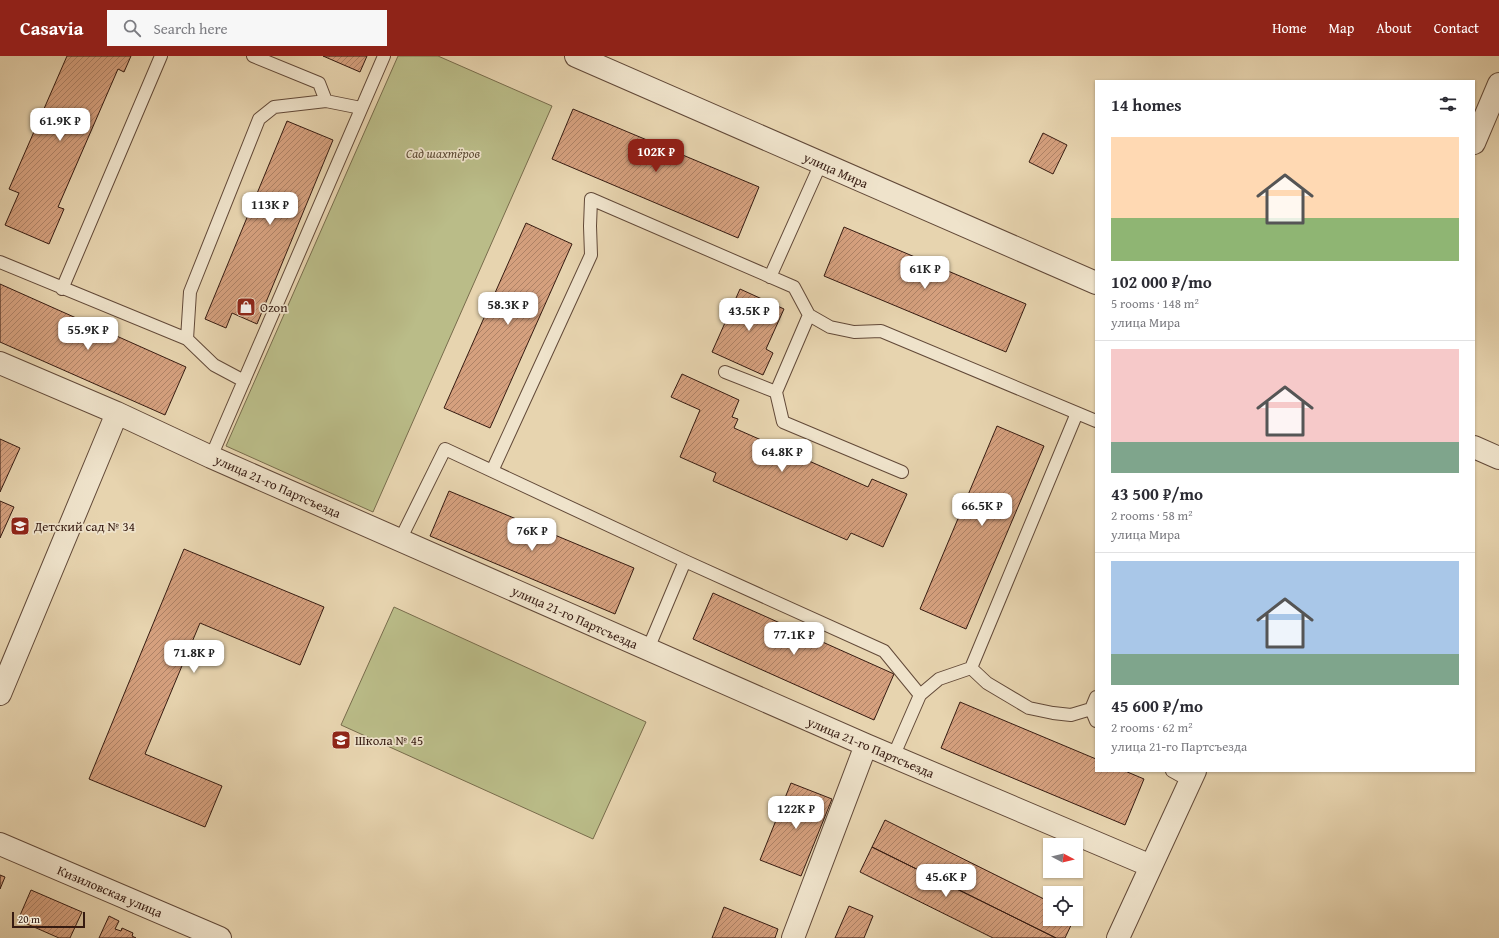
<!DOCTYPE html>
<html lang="en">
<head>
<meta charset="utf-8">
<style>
	body { margin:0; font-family:"Gentium Book Plus",serif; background:#f7f7f7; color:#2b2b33; height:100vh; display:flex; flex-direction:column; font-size:15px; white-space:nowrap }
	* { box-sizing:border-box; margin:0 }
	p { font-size:13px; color:#7c7c81 }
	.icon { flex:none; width:22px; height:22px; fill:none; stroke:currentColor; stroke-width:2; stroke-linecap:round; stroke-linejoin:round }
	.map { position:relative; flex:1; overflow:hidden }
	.details { position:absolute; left:1095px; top:24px; width:380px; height:692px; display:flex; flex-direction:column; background:#fff; border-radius:0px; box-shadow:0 1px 3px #0004 }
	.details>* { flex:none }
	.needle { width:26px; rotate:97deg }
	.tools { position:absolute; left:1043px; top:782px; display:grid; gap:8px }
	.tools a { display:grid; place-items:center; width:40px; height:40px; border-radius:0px; background:#fff; box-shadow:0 1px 3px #0004; font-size:20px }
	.scale { position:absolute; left:12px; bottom:10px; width:73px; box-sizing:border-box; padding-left:4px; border:2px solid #361b11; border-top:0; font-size:11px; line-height:14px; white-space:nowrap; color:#361b11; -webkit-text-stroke:3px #efe3cb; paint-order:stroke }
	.price { position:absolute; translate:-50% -34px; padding:0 9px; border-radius:8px; background:#fff; color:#222; font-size:13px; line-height:26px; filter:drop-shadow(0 1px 2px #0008) }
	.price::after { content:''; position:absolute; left:50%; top:24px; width:12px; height:9px; margin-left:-6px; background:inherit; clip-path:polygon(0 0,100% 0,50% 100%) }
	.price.active { background:#8f2418; color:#fff }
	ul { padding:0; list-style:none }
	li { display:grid; align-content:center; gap:8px; height:212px; padding:0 16px }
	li+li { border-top:1px solid #e1e1e2 }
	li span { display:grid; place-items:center; height:124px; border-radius:0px; color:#555 }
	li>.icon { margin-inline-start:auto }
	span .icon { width:72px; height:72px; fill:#fffc; stroke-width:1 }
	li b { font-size:17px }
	h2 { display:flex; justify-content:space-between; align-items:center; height:48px; padding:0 16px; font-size:17px }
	header { display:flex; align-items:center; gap:24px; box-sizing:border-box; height:56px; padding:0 20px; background:#8f2418; color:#fff }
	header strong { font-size:19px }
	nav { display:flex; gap:22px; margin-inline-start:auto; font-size:14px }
	.search { width:280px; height:36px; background:#f7f7f7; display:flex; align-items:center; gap:10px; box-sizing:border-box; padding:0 14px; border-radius:0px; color:#7c7c81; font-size:15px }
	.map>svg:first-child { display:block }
	.green { fill:#babc88; stroke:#786c4c }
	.building { fill:url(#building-hatch); stroke:#361b11 }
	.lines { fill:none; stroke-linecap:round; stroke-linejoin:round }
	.service-casing { stroke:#624938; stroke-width:14 }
	.minor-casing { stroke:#624938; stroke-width:24 }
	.tertiary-casing { stroke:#624938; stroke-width:24 }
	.service { stroke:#efe3cb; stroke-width:12 }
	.minor { stroke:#efe3cb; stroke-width:22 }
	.tertiary { stroke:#efe3cb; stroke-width:22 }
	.labels { text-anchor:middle; stroke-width:3.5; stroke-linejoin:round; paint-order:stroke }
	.park-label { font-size:13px; font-style:italic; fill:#5e4b35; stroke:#efe3cb }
	.street-label { font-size:13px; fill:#361b11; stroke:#efe3cb }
	.poi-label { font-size:13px; fill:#361b11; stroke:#efe3cb; text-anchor:start }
</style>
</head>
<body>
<header>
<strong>Casavia</strong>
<div class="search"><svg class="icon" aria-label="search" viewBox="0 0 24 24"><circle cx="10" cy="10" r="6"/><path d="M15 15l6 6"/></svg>Search here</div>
<nav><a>Home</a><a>Map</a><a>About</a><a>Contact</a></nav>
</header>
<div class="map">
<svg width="1499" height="882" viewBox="0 0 1499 882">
	<defs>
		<pattern id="building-hatch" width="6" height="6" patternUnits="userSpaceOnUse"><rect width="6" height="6" fill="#d5a07e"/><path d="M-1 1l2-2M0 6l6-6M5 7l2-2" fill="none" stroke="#ae8266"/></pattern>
	</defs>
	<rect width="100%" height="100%" fill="#e7d4af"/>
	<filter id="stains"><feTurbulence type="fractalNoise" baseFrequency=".005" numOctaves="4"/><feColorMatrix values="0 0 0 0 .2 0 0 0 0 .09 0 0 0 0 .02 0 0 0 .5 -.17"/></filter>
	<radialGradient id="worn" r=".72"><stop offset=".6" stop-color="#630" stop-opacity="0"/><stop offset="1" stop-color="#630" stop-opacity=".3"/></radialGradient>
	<path class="green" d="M398,0H438L552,50L373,456L226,390Z
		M394,551L646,666L593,783L341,669Z"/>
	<path class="building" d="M67,0H131L124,16L118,13L58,151L64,153L49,188L5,169L19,137L9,133Z
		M323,0H367L360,16Z
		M573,53L759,131L738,182L552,103Z
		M287,65L333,84L257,268L232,257L226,272L205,263Z
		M1043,77L1067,89L1053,118L1029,106Z
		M526,167L572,188L490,372L444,352Z
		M844,171L1026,248L1006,296L824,220Z
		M0,228L186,311L165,359L0,286Z
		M740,233L784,253L766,293L773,297L763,319L712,296Z
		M682,318L739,344L732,361L738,363L734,372L868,431L872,423L907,438L883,491L851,477L847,484L713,425L716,417L680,401L700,354L671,341Z
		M997,370L1044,390L966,573L920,553Z
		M0,383L20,392L0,436Z
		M449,435L634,512L615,558L430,480Z
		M0,445L14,451L0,482Z
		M184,493L324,551L300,609L200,567L145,698L222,730L205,771L89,723Z
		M713,537L894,618L874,664L693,583Z
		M960,646L1096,703V715H1125L1144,723L1125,769L941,692Z
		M791,727L832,743L801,820L760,804Z
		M885,764L1050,846V863H1074L1065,882H1056L872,791Z
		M872,791L1056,882H993L860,816Z
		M0,819L5,821L0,833Z
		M31,834L82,856L70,882H59L18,864Z
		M849,850L873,860L864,882H835Z
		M724,851L778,873L775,882H712Z
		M109,860L119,865L115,873L121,875L122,872L133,877L132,880L136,882H99Z"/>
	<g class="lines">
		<defs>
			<path id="service" d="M253,0L319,27L326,45
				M0,206L187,283
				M770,221L821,107
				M62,233L161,0
				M725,316L776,336L809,259
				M244,325L214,309L187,283L190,236L259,63L274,51L326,45L361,52
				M776,336L783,366L902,416
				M211,401L384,0
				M492,415L591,199L590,170L591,143L794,231L809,259L830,271L854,276L881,275L1096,365
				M400,484L445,393L685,505L884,595L920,639
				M648,593L685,505
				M971,612L1077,357
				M1091,653L1096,641
				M893,701L920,639L939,623L971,612L987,627L1029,652L1053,657L1071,659L1091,653L1096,665
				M1172,715L1190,725"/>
			<path id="minor" d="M1474,87L1499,28
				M0,307L117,357L211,401L866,689L1151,810
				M0,638L117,357
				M0,788L220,882
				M793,882L866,689
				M1118,882L1195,715"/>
			<path id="tertiary" d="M576,0L1096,227
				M1474,391L1499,402"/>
		</defs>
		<use href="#service" class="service-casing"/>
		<use href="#minor" class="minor-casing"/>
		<use href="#tertiary" class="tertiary-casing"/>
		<use href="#service" class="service"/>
		<use href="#minor" class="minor"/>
		<use href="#tertiary" class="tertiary"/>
	</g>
	<defs>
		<symbol id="shop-square" viewBox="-11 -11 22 22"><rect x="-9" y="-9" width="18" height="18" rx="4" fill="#8f2418" stroke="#efe3cb"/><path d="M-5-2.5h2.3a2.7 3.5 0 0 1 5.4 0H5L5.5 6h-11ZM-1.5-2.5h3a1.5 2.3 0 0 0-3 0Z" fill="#fff"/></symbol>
		<symbol id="school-square" viewBox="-11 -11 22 22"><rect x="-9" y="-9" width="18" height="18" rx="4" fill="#8f2418" stroke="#efe3cb"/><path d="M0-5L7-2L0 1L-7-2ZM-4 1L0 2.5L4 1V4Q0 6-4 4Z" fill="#fff"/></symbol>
	</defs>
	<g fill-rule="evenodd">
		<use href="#shop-square" x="235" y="240" width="22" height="22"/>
		<use href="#school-square" x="9" y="459" width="22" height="22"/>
		<use href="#school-square" x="330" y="673" width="22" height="22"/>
	</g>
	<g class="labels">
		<g class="park-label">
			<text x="443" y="102">Сад шахтёров</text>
		</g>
		<g class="street-label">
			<text transform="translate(836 114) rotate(24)" y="5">улица Мира</text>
			<text transform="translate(278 430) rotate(24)" y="5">улица 21-го Партсъезда</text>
			<text transform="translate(575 561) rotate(24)" y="5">улица 21-го Партсъезда</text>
			<text transform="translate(871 691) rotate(23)" y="5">улица 21-го Партсъезда</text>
			<text transform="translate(110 835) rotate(23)" y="5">Кизиловская улица</text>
		</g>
		<g class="poi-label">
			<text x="260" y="256">Ozon</text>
			<text x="34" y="475">Детский сад № 34</text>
			<text x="355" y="689">Школа № 45</text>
		</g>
	</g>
	<rect width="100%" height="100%" filter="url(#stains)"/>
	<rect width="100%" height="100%" fill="url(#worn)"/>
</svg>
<div class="tools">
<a><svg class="needle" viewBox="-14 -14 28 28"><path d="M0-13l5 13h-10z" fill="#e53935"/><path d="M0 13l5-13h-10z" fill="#7c7c81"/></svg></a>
<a><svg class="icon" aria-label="locate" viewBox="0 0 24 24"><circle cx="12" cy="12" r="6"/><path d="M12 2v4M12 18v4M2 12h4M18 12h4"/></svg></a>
</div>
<div class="scale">20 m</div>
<b class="price" style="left:60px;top:86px">61.9K ₽</b>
<b class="price active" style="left:656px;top:117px">102K ₽</b>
<b class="price" style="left:270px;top:170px">113K ₽</b>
<b class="price" style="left:925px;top:234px">61K ₽</b>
<b class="price" style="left:508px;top:270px">58.3K ₽</b>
<b class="price" style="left:749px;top:276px">43.5K ₽</b>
<b class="price" style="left:88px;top:295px">55.9K ₽</b>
<b class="price" style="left:782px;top:417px">64.8K ₽</b>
<b class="price" style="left:982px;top:471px">66.5K ₽</b>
<b class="price" style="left:532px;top:496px">76K ₽</b>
<b class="price" style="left:794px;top:600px">77.1K ₽</b>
<b class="price" style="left:194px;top:618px">71.8K ₽</b>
<b class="price" style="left:796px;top:774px">122K ₽</b>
<b class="price" style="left:946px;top:842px">45.6K ₽</b>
<section class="details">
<h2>14 homes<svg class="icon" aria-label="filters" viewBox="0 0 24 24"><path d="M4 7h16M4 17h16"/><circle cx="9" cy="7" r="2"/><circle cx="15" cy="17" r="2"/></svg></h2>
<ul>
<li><span style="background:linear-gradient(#ffd9b3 65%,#8fb573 0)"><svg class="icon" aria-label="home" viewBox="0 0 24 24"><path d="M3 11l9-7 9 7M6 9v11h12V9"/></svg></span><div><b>102 000 ₽/mo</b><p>5 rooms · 148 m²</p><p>улица Мира</p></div></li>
<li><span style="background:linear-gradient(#f6c9c9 75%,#7fa58c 0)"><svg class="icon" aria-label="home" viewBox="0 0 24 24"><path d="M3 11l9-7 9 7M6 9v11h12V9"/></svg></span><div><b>43 500 ₽/mo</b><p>2 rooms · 58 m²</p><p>улица Мира</p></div></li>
<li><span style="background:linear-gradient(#a9c7e8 75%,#7fa58c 0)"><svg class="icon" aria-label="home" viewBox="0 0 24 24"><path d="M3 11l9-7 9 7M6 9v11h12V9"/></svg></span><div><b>45 600 ₽/mo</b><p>2 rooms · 62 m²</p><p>улица 21-го Партсъезда</p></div></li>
</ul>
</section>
</div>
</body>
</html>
